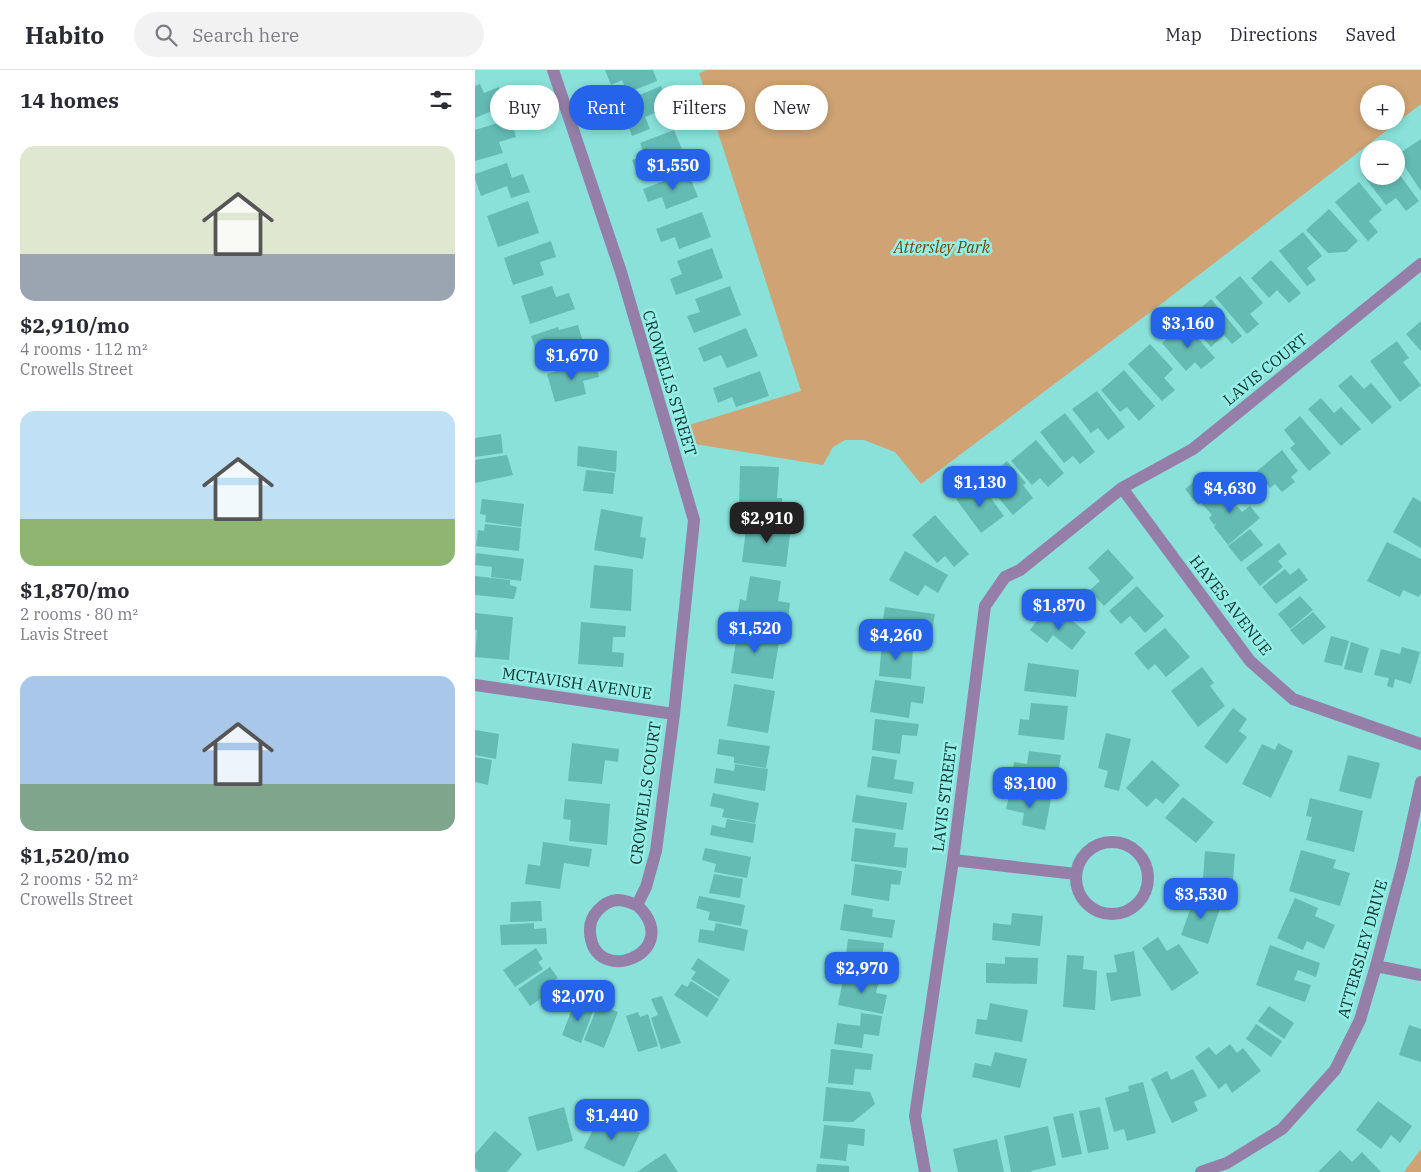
<!DOCTYPE html>
<html lang="en">
<head>
<meta charset="utf-8">
<style>
	body { margin:0; font-family:"IBM Plex Serif",serif; background:#f2f2f3; color:#2b2b33; height:100vh; display:flex; flex-direction:column; font-size:19px; white-space:nowrap }
	* { box-sizing:border-box; margin:0 }
	p { font-size:16px; color:#7c7c81 }
	.icon { flex:none; width:28px; height:28px; fill:none; stroke:currentColor; stroke-width:2; stroke-linecap:round; stroke-linejoin:round }
	.map { position:relative; flex:1; overflow:hidden }
	.sheet { display:flex; flex-direction:column; background:#fff; width:475px }
	.sheet>* { flex:none }
	.banner { position:absolute; left:15px; top:15px; width:475px; height:45px; display:flex; gap:10px }
	.buttons { position:absolute; left:885px; top:15px; display:grid; gap:10px }
	.buttons a { display:grid; place-items:center; width:45px; height:45px; border-radius:50%; background:#fff; box-shadow:0 2px 8px #0003; font-size:25px }
	.price { position:absolute; translate:-50% -42px; padding:0 11px; border-radius:10px; background:#2563eb; color:#fff; font-size:16px; line-height:32px; filter:drop-shadow(0 1px 2px #0008) }
	.price::after { content:''; position:absolute; left:50%; top:30px; width:15px; height:11px; margin-left:-8px; background:inherit; clip-path:polygon(0 0,100% 0,50% 100%) }
	.price.on { background:#222; color:#fff }
	ul { padding:0; list-style:none }
	li { display:grid; align-content:center; gap:10px; height:265px; padding:0 20px }
	li span { display:grid; place-items:center; height:155px; border-radius:15px; color:#555 }
	li>.icon { margin-inline-start:auto }
	span .icon { width:90px; height:90px; fill:#fffc; stroke-width:1 }
	li b { font-size:21px }
	h2 { display:flex; justify-content:space-between; align-items:center; height:60px; padding:0 20px; font-size:21px }
	.tag { padding:0 18px; border-radius:22px; background:#fff; box-shadow:0 2px 8px #0003; font-size:18px; line-height:45px }
	.tag.on { background:#2563eb; color:#fff }
	header { display:flex; align-items:center; gap:30px; box-sizing:border-box; height:70px; padding:0 25px; background:#fff; border-bottom:1px solid #e1e1e2 }
	header strong { font-size:24px }
	nav { display:flex; gap:28px; margin-inline-start:auto; font-size:18px }
	.search { width:350px; height:45px; background:#f2f2f3; display:flex; align-items:center; gap:12px; box-sizing:border-box; padding:0 18px; border-radius:28px; color:#7c7c81; font-size:19px }
	main { display:flex; flex:1; min-height:0 }
	.map>svg:first-child { display:block }
	.green { fill:#cfa373; fill-rule:evenodd }
	.building { fill:#63bbb4 }
	.lines { fill:none; stroke-linecap:round; stroke-linejoin:round }
	.minor { stroke:#957fa8; stroke-width:12 }
	.labels { text-anchor:middle; stroke-width:5; stroke-linejoin:round; paint-order:stroke }
	.park-label { font-size:16px; font-style:italic; fill:#724601; stroke:#96efe7 }
	.street-label { font-size:16px; fill:#08302e; stroke:#96efe7 }
</style>
</head>
<body>
<header>
<strong>Habito</strong>
<div class="search"><svg class="icon" aria-label="search" viewBox="0 0 24 24"><circle cx="10" cy="10" r="6"/><path d="M15 15l6 6"/></svg>Search here</div>
<nav><a>Map</a><a>Directions</a><a>Saved</a></nav>
</header>
<main>
<section class="sheet">
<h2>14 homes<svg class="icon" aria-label="filters" viewBox="0 0 24 24"><path d="M4 7h16M4 17h16"/><circle cx="9" cy="7" r="2"/><circle cx="15" cy="17" r="2"/></svg></h2>
<ul>
<li><span style="background:linear-gradient(#dfe7d0 70%,#9aa5b1 0)"><svg class="icon" aria-label="home" viewBox="0 0 24 24"><path d="M3 11l9-7 9 7M6 9v11h12V9"/></svg></span><div><b>$2,910/mo</b><p>4 rooms · 112 m²</p><p>Crowells Street</p></div></li>
<li><span style="background:linear-gradient(#bfe0f5 70%,#8fb573 0)"><svg class="icon" aria-label="home" viewBox="0 0 24 24"><path d="M3 11l9-7 9 7M6 9v11h12V9"/></svg></span><div><b>$1,870/mo</b><p>2 rooms · 80 m²</p><p>Lavis Street</p></div></li>
<li><span style="background:linear-gradient(#a9c7e8 70%,#7fa58c 0)"><svg class="icon" aria-label="home" viewBox="0 0 24 24"><path d="M3 11l9-7 9 7M6 9v11h12V9"/></svg></span><div><b>$1,520/mo</b><p>2 rooms · 52 m²</p><p>Crowells Street</p></div></li>
</ul>
</section>
<div class="map">
<svg width="946" height="1102" viewBox="0 0 946 1102">
	<rect width="100%" height="100%" fill="#89e1da"/>
	<path class="green" d="M232,0H946V34L690,231L446,414L420,382L389,370H370L358,377L348,395L220,374L214,355L326,321L224,3ZM894,24H921V51H894Z
		M946,1079V1102H929Z"/>
	<path class="building" d="M130,0H178L182,11L152,23L147,10L136,15Z
		M5,14L9,23L24,17L31,35L0,48V16Z
		M186,16L195,37L170,47L175,59L157,66L151,50L161,46L155,29Z
		M36,49L41,67L24,72L28,83L0,91V60Z
		M199,60L211,89L163,107L157,90L170,86L165,73Z
		M946,69V121L922,85Z
		M32,93L37,108L48,104L55,122L36,128L32,116L6,126L0,109V104Z
		M894,100V106H921V100L944,131L931,141L921,128L911,135L887,104Z
		M213,102L223,127L191,139L187,127L173,132L168,119Z
		M884,112L907,140L894,151L903,162L893,171L860,132Z
		M53,131L64,163L23,177L12,146Z
		M854,139L883,171L871,182L853,183L831,160Z
		M227,142L236,167L204,179L200,167L186,172L181,159Z
		M828,162L847,186L832,198L841,210L832,216L804,181Z
		M76,171L81,187L65,192L69,205L38,215L29,188Z
		M237,178L248,208L201,225L195,209L207,204L202,191Z
		M796,190L826,223L814,233L802,220L794,228L776,208Z
		M765,206L788,233L775,244L784,254L772,264L740,227Z
		M77,216L81,227L94,223L100,239L55,254L46,226Z
		M255,216L266,245L219,263L212,246L225,242L220,229Z
		M736,229L767,266L757,274L749,265L736,277L712,250Z
		M946,251V281L931,264Z
		M710,253L740,288L726,299L720,292L711,301L687,273Z
		M103,255L108,272L95,277L97,283L65,293L56,266L83,257L84,260Z
		M271,258L283,286L252,298L246,285L229,292L223,278Z
		M922,271L934,288L928,292L946,315L925,332L895,291Z
		M675,274L698,299L689,308L700,320L687,331L653,294Z
		M120,291L124,307L108,311L111,324L80,332L72,304Z
		M649,300L680,336L664,351L652,337L645,342L626,320Z
		M285,301L294,326L261,337L257,327L243,333L238,318Z
		M876,305L889,319L896,313L917,337L897,354L863,316Z
		M622,321L650,357L633,370L623,358L616,363L597,339Z
		M846,328L859,343L866,337L886,359L866,376L833,339Z
		M590,343L620,382L605,394L598,386L589,393L565,362Z
		M825,346L856,383L834,401L815,378L820,374L809,360Z
		M26,364L28,383L0,387V368Z
		M561,370L589,403L573,417L565,408L557,415L536,391Z
		M103,376L142,381L141,402L102,396Z
		M807,380L823,401L816,407L820,412L807,422L800,414L795,418L782,401Z
		M32,385L38,405L0,413V390Z
		M532,391L551,413L548,415L558,428L538,445L509,411Z
		M265,396L304,397L302,428H307V440L264,438Z
		M111,400L140,403L138,424L108,421Z
		M730,403L744,418L723,435L710,419Z
		M504,412L529,446L506,463L481,429Z
		M748,416L754,422L761,416L771,427L758,439L762,436L767,442L775,436L785,448L753,475L739,457L742,452L739,455L734,448L737,445L727,434Z
		M938,427L946,432V478L918,462Z
		M7,429L49,434L46,457L10,452L11,445L5,444Z
		M126,439L168,447L165,467L171,468L168,489L119,480Z
		M460,445L494,484L479,497L470,486L462,493L437,465Z
		M272,451L316,456L311,497L267,492Z
		M10,454L46,458L44,481L1,476L3,460L9,461Z
		M775,459L788,475L766,492L753,476Z
		M912,472L946,489V523L944,527L928,520L925,527L892,511Z
		M804,473L812,484L803,491L808,497L785,516L771,498Z
		M633,479L659,508L629,536L615,520L625,511L613,498Z
		M430,481L473,505L463,523L450,515L443,526L414,510Z
		M1,483L49,489L46,511L16,507L17,497L0,495Z
		M119,495L158,499L156,541L115,538Z
		M824,498L833,510L801,534L787,517L810,499L815,505Z
		M0,506L35,510V515L42,517L39,529L0,525Z
		M275,506L306,511L303,531L315,533L312,556L262,549L265,529L271,531Z
		M662,516L689,546L670,563L655,546L646,554L634,541Z
		M825,526L838,540L815,559L803,544Z
		M410,537L460,544L457,561L446,559L444,574L405,568Z
		M838,542L851,557L828,575L815,560Z
		M0,543L38,547L34,590L0,587L2,560H0Z
		M568,543L581,554L589,544L611,562L597,580L578,565L572,573L555,560Z
		M106,552L151,556L150,567H138L137,582L149,583L148,597L103,594Z
		M690,558L715,587L691,607L680,594L673,600L659,583Z
		M263,559L305,566L298,609L256,603Z
		M856,566L874,571L867,596L849,592Z
		M876,572L894,578L887,603L869,599Z
		M407,573L438,577L436,609L404,606Z
		M927,577L945,582L936,614L920,609L918,618L912,616L914,608L899,605L906,579L925,584Z
		M553,593L604,600L601,627L549,621Z
		M727,597L739,613L735,616L750,636L723,657L696,621Z
		M400,610L450,617L448,634L436,632L434,648L395,642Z
		M259,614L300,621L293,663L252,656Z
		M556,633L593,636L589,670L543,665L545,649L554,650Z
		M758,638L772,649L764,661L772,667L752,694L729,677Z
		M400,649L444,654L442,666L427,665L425,684L397,680Z
		M0,660L24,664L21,689L0,685Z
		M631,663L656,669L644,721L629,717L633,701L623,698Z
		M244,669L295,676L291,698L259,693V687L242,684Z
		M97,673L144,679L143,692L130,690L127,714L93,711Z
		M803,673L818,681L796,728L767,714L787,674L800,680Z
		M554,681L586,685L581,715L536,709L539,692L552,694Z
		M873,685L905,693L896,729L864,721Z
		M397,686L422,690L419,709L439,712L437,724L392,717Z
		M0,687L17,690L13,715L0,712Z
		M677,690L705,715L688,734L681,728L672,737L651,718Z
		M260,694L293,699L290,721L239,713L241,698L259,701Z
		M535,721L576,729L570,760L547,755L549,743L531,739Z
		M238,723L284,733L280,753L247,747L249,739L235,736Z
		M381,725L432,733L428,760L377,752Z
		M708,727L739,752L721,773L690,748Z
		M835,728L888,741L879,782L831,770L837,747L831,746Z
		M90,729L135,734L132,775L94,771L96,750L88,749Z
		M252,749L281,754L278,773L235,765L237,755L250,758Z
		M380,758L421,763L419,777L433,778L431,798L376,791Z
		M68,772L117,779L114,797L89,793L85,819L50,814L53,794L65,796Z
		M230,778L276,787L272,808L239,802L241,794L227,790Z
		M826,780L861,790L858,798L875,803L865,836L814,821Z
		M730,781L760,784L757,825L727,823Z
		M380,794L427,801L425,815L416,814L414,831L376,825Z
		M239,804L268,809L265,828L234,823Z
		M224,826L270,835L266,856L233,850L235,842L221,838Z
		M720,826L746,835L733,874L706,865Z
		M820,828L843,838L840,846L860,855L849,879L832,871L828,880L802,868Z
		M66,831L67,851L35,852L36,832Z
		M369,834L398,839L397,847L420,850L417,868L365,860Z
		M537,843L568,846L565,876L517,870L518,853L536,855Z
		M59,853V859L71,858L72,874L26,875L25,855Z
		M241,853L273,860L269,881L223,872L225,859L239,861Z
		M683,867L692,881L704,874L724,903L697,921L667,878Z
		M373,869L409,873L407,888L416,889L413,905L369,900Z
		M795,875L845,893L841,907L823,900L819,910L836,915L830,932L781,915Z
		M61,878L68,889L63,892L68,899L40,917L28,900Z
		M659,881L666,926L636,931L631,903L642,902L639,885Z
		M592,885L609,886L608,899L622,901L620,940L588,937Z
		M530,887L563,888L562,914L511,913V893L530,894Z
		M223,888L255,910L244,927L216,909L221,902L216,899Z
		M75,897L83,908L78,911L82,918L55,936L43,919Z
		M369,904L404,910L401,923L412,925L408,944L363,935Z
		M216,911L244,929L232,947L199,925L207,914L212,917Z
		M187,926L206,973L186,979L176,948L183,945L176,929Z
		M108,932L120,936L106,973L87,965L99,934L106,937Z
		M515,933L553,940L547,972L500,964L502,949L512,950Z
		M794,936L819,953L809,969L783,951Z
		M130,937L143,942L129,978L109,970L121,940L128,942Z
		M163,942L165,947L173,944L183,976L163,982L151,946Z
		M386,943L407,946L404,966L389,964L387,978L359,974L362,953L385,956Z
		M781,954L807,971L796,987L771,969Z
		M934,955L946,959V992L924,985Z
		M755,974L762,983L768,978L786,1001L757,1023L751,1013L744,1019L720,987L734,977L741,985Z
		M356,979L398,984L396,1000L380,999L378,1015L353,1013Z
		M520,982L552,989L545,1018L497,1007L500,993L516,996Z
		M718,999L732,1026L719,1032L723,1041L697,1053L676,1009L692,1001L696,1010Z
		M668,1012L681,1063L652,1071L649,1059L639,1062L630,1028L654,1021L653,1016Z
		M351,1017L395,1022L400,1034L378,1052L348,1051Z
		M903,1031L937,1056L925,1073L916,1065L906,1079L881,1060Z
		M89,1037L98,1071L62,1081L53,1047Z
		M625,1037L634,1079L613,1083L604,1041Z
		M598,1043L607,1084L587,1088L578,1047Z
		M125,1045L165,1063L149,1097L109,1078Z
		M349,1055L390,1059L389,1076L373,1074L371,1091L345,1088Z
		M573,1056L581,1095L556,1101L557,1102H536L529,1066Z
		M20,1061L47,1084L32,1102H4L0,1098V1084Z
		M522,1069L529,1102H483L478,1079Z
		M865,1080L877,1092L887,1082L906,1102H843Z
		M190,1083L203,1102H162Z
		M342,1094L374,1096V1102H341Z"/>
	<g class="lines">
		<path class="minor" d="M78,0L146,202L219,450L199,644L181,781L171,817L162,835C156,833 150,830 143,830C128,831 114,846 115,861C117,920 212,882 162,835
			M647,418L775,591L818,629L946,674
			M0,615L199,644
			M601 808a36 36 0 1 1 72 0a36 36 0 1 1-72 0Z
			M478,790L601,804
			M901,896L946,905
			M450,1102L440,1046L478,790L510,536L530,507L545,500L647,418L718,379L946,194
			M726,1102L752,1093L807,1059L860,1000L885,950L901,896L928,794L946,712"/>
	</g>
	<g class="labels">
		<g class="park-label">
			<text x="467" y="183">Attersley Park</text>
		</g>
		<g class="street-label">
			<text transform="translate(790 299) rotate(-39)" y="6">LAVIS COURT</text>
			<text transform="translate(195 313) rotate(73)" y="6">CROWELLS STREET</text>
			<text transform="translate(756 535) rotate(52)" y="6">HAYES AVENUE</text>
			<text transform="translate(102 613) rotate(8)" y="6">MCTAVISH AVENUE</text>
			<text transform="translate(170 723) rotate(-82)" y="6">CROWELLS COURT</text>
			<text transform="translate(469 727) rotate(-83)" y="6">LAVIS STREET</text>
			<text transform="translate(887 879) rotate(-74)" y="6">ATTERSLEY DRIVE</text>
		</g>
	</g>
</svg>
<div class="buttons">
<a>+</a>
<a>−</a>
</div>
<b class="price" style="left:198px;top:121px">$1,550</b>
<b class="price" style="left:713px;top:279px">$3,160</b>
<b class="price" style="left:97px;top:311px">$1,670</b>
<b class="price" style="left:505px;top:438px">$1,130</b>
<b class="price" style="left:755px;top:444px">$4,630</b>
<b class="price on" style="left:292px;top:474px">$2,910</b>
<b class="price" style="left:584px;top:561px">$1,870</b>
<b class="price" style="left:280px;top:584px">$1,520</b>
<b class="price" style="left:421px;top:591px">$4,260</b>
<b class="price" style="left:555px;top:739px">$3,100</b>
<b class="price" style="left:726px;top:850px">$3,530</b>
<b class="price" style="left:387px;top:924px">$2,970</b>
<b class="price" style="left:103px;top:952px">$2,070</b>
<b class="price" style="left:137px;top:1071px">$1,440</b>
<div class="banner">
<a class="tag">Buy</a>
<a class="tag on">Rent</a>
<a class="tag">Filters</a>
<a class="tag">New</a>
</div>
</div>
</main>
</body>
</html>
